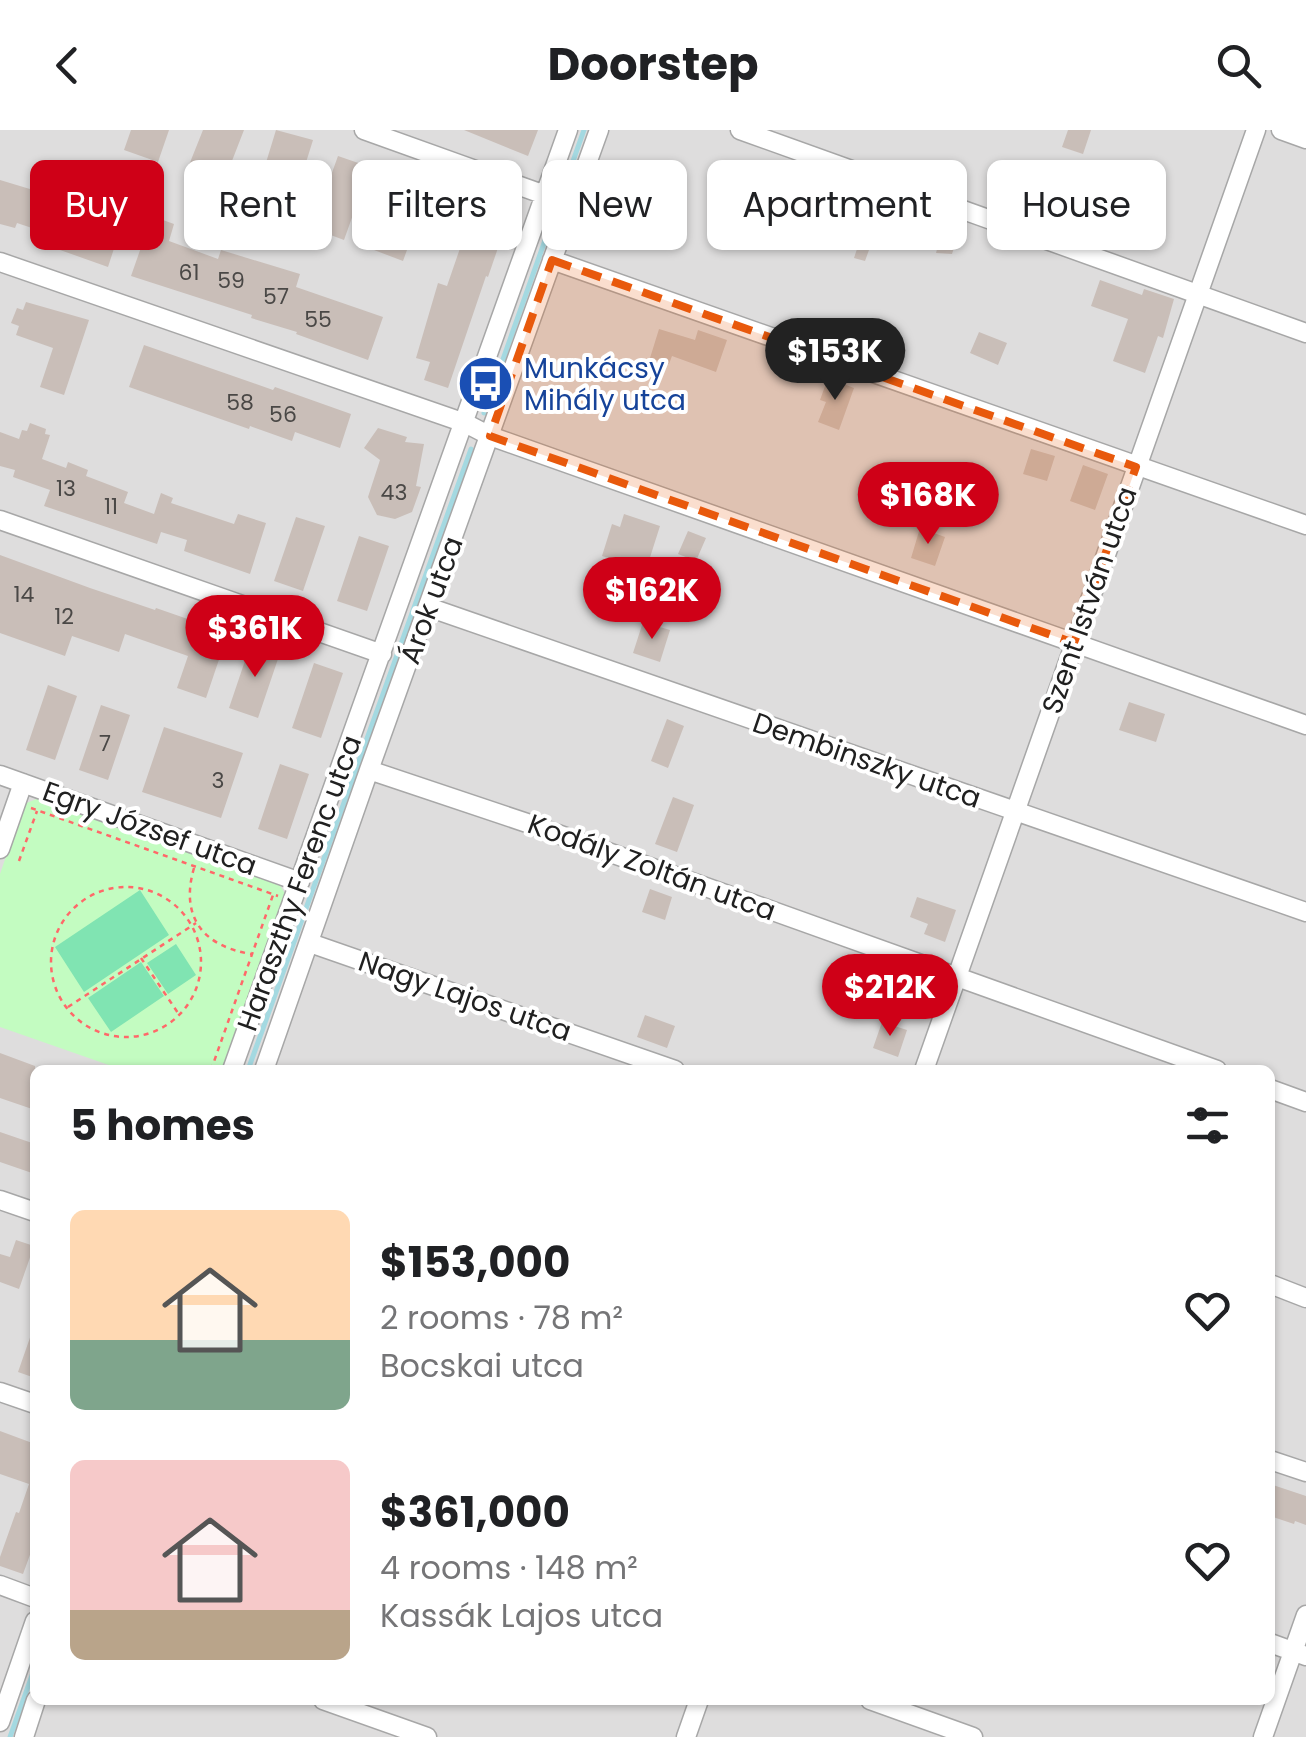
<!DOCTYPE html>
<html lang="en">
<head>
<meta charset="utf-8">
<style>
	body { margin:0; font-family:Poppins,sans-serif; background:#f6f6f6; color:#202124; height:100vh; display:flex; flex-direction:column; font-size:38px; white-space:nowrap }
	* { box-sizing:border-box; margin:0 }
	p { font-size:32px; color:#757577 }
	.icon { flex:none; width:55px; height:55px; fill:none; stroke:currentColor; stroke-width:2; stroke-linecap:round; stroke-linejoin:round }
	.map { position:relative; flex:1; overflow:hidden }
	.sheet { position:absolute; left:30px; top:935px; width:1245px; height:640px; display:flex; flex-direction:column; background:#fff; border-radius:15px; box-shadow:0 2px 8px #0004 }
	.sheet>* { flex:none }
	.banner { position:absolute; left:30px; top:30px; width:1248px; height:90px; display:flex; gap:20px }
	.price { position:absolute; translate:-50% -85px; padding:0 22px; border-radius:35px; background:#cf0017; color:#fff; font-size:32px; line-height:65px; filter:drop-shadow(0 2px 5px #0008) }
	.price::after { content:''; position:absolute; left:50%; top:60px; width:30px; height:22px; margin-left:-15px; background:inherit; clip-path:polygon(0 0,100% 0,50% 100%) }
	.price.active { background:#222; color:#fff }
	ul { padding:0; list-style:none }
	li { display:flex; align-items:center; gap:30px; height:250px; padding:0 40px }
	li span { display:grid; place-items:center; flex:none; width:280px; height:200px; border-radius:15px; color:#555 }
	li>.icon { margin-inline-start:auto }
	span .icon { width:120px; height:120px; fill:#fffc; stroke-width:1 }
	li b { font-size:42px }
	h2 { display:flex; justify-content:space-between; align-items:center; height:120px; padding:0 40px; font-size:42px }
	.pill { padding:0 35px; border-radius:15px; background:#fff; box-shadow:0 2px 8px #0004; font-size:35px; line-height:90px }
	.pill.active { background:#cf0017; color:#fff }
	header { display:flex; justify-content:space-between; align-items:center; height:130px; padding:0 40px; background:#fff; font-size:45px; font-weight:700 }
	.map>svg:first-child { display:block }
	.residential { fill:#dedddd; fill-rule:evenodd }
	.park { fill:#c3fcc1 }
	.pitch { fill:#80e4b2 }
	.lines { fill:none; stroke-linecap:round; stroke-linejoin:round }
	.stream { stroke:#a4d9e1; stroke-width:5 }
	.building { fill:#c9beb8 }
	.street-casing { stroke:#a7a7a7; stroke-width:21 }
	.path { stroke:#ff6869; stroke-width:2.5; stroke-dasharray:5 5; stroke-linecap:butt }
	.street { stroke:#fff; stroke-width:18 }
	.marked { fill:#e8590c; fill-opacity:0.2; stroke:#e8590c; stroke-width:8; stroke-dasharray:20 12; stroke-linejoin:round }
	.labels { text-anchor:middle; stroke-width:8; stroke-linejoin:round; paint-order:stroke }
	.number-label { font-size:22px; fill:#4a4846 }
	.transit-label { font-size:28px; fill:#164399; stroke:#fff; text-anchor:start }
	.street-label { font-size:28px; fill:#202020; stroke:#fff }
</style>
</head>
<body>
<header><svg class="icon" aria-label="back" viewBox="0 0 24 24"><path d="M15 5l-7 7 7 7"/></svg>Doorstep<svg class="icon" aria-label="search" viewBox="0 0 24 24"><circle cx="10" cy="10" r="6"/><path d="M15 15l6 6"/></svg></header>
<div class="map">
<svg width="1306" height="1607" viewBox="0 0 1306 1607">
	<rect width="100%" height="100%" fill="#f1ece6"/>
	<path class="residential" d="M0,0H1306V1607H0ZM35,940H1270V1570H35Z"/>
	<path class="park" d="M39,668L278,752L287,767L227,940H123L0,897V744L24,674Z"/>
	<path class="pitch" d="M140,760L169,805L84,862L55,817Z
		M176,814L196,845L168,864L147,833Z
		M141,832L164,866L111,902L88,868Z"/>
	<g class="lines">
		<path class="stream" d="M484,283L584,0
			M248,940L471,319
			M10,1607L35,1537"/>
	</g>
	<path class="building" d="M131,0H169L158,32L124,20Z
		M203,0H244L223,54L187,40Z
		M276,0L313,10L293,74L257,62Z
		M464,0H538L528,26Z
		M1068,0H1091L1083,24L1062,17Z
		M338,26L370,37L344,110L312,98Z
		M403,43L431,54L403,131L374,120Z
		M0,50L83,75L81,79L108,88L113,72L174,94L169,111L218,129L221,120L300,144L296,157L383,187L368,230L296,204L297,202L251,188L252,185L131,146L145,106L121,97L108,137L46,115L50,104L17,93L15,98L0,94Z
		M811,50L872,73L873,70L898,78L891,101L877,98L865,131L854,128L865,95L824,75L818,95L797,88Z
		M1050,57L1069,64L1057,98L1031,88L1038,69L1045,71Z
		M477,69L511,80L488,147L486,146L448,258L424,250L430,232L416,228L438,153L447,156Z
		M944,92L961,96L952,124L936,123Z
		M1100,150L1142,165L1144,159L1174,169L1163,208L1158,206L1145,243L1113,231L1128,189L1091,176Z
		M26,172L89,190L64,265L40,257L53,218L16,205L19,196L11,193L17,178L23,180Z
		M659,199L695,210L698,200L727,210L716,242L672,226L669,234L650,228Z
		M979,202L1007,213L998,235L970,223Z
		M144,215L273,260L275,257L351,284L340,318L295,302L292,311L250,296L249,299L129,257Z
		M828,248L854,258L839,300L818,292L826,272L820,270Z
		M30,293L46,299L45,304L50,305L42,329L66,338L68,332L88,340L86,346L128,362L124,373L154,384L161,363L173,368L171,373L234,394L238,384L266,393L250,444L184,421L187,410L161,402L157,414L44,376L50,360L13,347L15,340L0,336V302L19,309L22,300L27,301Z
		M378,298L407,307L405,312L424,314L416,356L421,357L412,382L395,389L377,385L368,367L380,330L364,318Z
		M1031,319L1055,326L1047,351L1023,344Z
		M1083,335L1108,344L1095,380L1070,371Z
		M624,384L660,396L646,440L602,426L612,394L620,397Z
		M296,387L325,396L303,461L274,451Z
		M920,398L945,407L935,436L911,428Z
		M688,401L706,408L696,431L678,424Z
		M359,406L389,416L367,481L337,471Z
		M0,425L90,458L155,480L156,478L228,503L206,568L177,558L188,526L125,504L119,522L72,506L65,526L0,503Z
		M643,492L670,500L660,532L633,523Z
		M251,513L280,523L258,588L229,578Z
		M314,533L343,543L321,608L292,598Z
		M48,555L77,566L55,630L26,620Z
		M1129,572L1165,584L1156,612L1119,600Z
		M101,575L130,585L108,650L79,640Z
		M667,589L684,596L668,638L651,631Z
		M164,597L243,623L221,688L142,662Z
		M280,634L309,644L287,709L258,699Z
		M673,667L694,675L677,722L655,714Z
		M650,759L672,767L665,790L642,782Z
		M917,767L956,780L945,812L924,804L928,794L910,787Z
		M645,885L675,896L667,918L637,907Z
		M882,892L907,900L898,927L873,918Z
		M0,923L35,936V980L0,968Z
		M0,1002L35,1014V1035L32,1043L0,1032Z
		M16,1110L34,1116L19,1159L0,1152V1124L10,1127Z
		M33,1199L35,1200V1248L18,1242Z
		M0,1301L35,1314V1411L23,1444L0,1436V1427L16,1382L19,1383L29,1354L0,1344Z
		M1270,1354L1306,1366V1395L1295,1391L1294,1394L1270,1386Z"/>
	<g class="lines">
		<defs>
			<path id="street" d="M364,0L545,65
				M740,0L1306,203
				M1281,0L1306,9
				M552,130L1306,395
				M0,132L465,293L490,306L1306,595
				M0,390L382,524
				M428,477L1306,782
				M369,640L527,693L1217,940
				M0,645L300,752
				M0,719L23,653
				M310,813L675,940
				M232,940L568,0
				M264,940L369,640L599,0
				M924,940L1256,0
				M1270,959L1306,972
				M0,1070L35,1082
				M1270,1154L1306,1168
				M0,1262L35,1274
				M1270,1330L1306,1342
				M0,1455L35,1468
				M1270,1513L1306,1526
				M323,1570L427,1607
				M870,1570L973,1607
				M0,1592L35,1491
				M24,1607L36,1570
				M686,1607L699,1570
				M1263,1607L1306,1485"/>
		</defs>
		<use href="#street" class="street-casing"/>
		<path class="path" d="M31,678L278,766
			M19,731L37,681
			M194,738C180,786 202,816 251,824
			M51 832a75 75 0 1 1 150 0a75 75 0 1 1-150 0Z
			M141,828L178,883
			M68,877L196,793
			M211,940L273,765"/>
		<use href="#street" class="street"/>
	</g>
	<path class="marked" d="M552,130L1136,337L1074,513L490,306Z"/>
	<defs>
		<symbol id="bus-disc" viewBox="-11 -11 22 22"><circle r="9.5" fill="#1a4fb4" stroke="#fff"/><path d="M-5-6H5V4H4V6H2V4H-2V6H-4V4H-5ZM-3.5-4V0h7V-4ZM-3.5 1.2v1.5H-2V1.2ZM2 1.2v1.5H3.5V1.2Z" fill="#fff"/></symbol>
	</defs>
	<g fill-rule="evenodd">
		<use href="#bus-disc" x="454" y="222" width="63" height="63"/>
	</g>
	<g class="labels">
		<g class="number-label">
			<text x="189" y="150">61</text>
			<text x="231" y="158">59</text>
			<text x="276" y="174">57</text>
			<text x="318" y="197">55</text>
			<text x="240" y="280">58</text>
			<text x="283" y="292">56</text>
			<text x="66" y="366">13</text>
			<text x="394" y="370">43</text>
			<text x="111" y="384">11</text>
			<text x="24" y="472">14</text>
			<text x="64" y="494">12</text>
			<text x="105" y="621">7</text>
			<text x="218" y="658">3</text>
		</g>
		<g class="transit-label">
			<text x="524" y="248">Munkácsy<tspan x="524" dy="32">Mihály utca</tspan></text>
		</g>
		<g class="street-label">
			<text transform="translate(431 470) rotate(-70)" y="10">Árok utca</text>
			<text transform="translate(1089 470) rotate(-71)" y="10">Szent István utca</text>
			<text transform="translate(867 630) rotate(19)" y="10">Dembinszky utca</text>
			<text transform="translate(150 698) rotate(20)" y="10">Egry József utca</text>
			<text transform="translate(652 737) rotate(20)" y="10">Kodály Zoltán utca</text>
			<text transform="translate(299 753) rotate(-70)" y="10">Haraszthy Ferenc utca</text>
			<text transform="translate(465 866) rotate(19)" y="10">Nagy Lajos utca</text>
		</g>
	</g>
</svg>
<b class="price active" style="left:835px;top:273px">$153K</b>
<b class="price" style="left:928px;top:417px">$168K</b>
<b class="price" style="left:652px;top:512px">$162K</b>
<b class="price" style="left:255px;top:550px">$361K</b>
<b class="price" style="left:890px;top:909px">$212K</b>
<div class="banner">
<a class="pill active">Buy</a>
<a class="pill">Rent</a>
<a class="pill">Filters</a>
<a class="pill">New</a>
<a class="pill">Apartment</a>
<a class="pill">House</a>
</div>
<section class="sheet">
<h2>5 homes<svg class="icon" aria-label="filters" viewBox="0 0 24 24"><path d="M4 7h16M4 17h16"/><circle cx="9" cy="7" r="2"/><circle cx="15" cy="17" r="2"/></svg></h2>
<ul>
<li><span style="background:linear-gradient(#ffd9b3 65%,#7fa58c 0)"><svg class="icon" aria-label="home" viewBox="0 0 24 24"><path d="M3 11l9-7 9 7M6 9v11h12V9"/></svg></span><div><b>$153,000</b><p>2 rooms · 78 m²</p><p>Bocskai utca</p></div><svg class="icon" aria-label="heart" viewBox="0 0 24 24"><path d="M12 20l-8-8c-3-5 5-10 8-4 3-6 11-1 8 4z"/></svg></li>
<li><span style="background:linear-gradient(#f6c9c9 75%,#b9a48a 0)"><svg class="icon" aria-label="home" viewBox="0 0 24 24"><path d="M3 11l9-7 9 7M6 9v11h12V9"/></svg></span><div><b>$361,000</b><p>4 rooms · 148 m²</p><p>Kassák Lajos utca</p></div><svg class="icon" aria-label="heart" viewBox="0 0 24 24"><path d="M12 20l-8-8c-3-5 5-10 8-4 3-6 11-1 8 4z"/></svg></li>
</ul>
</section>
</div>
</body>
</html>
